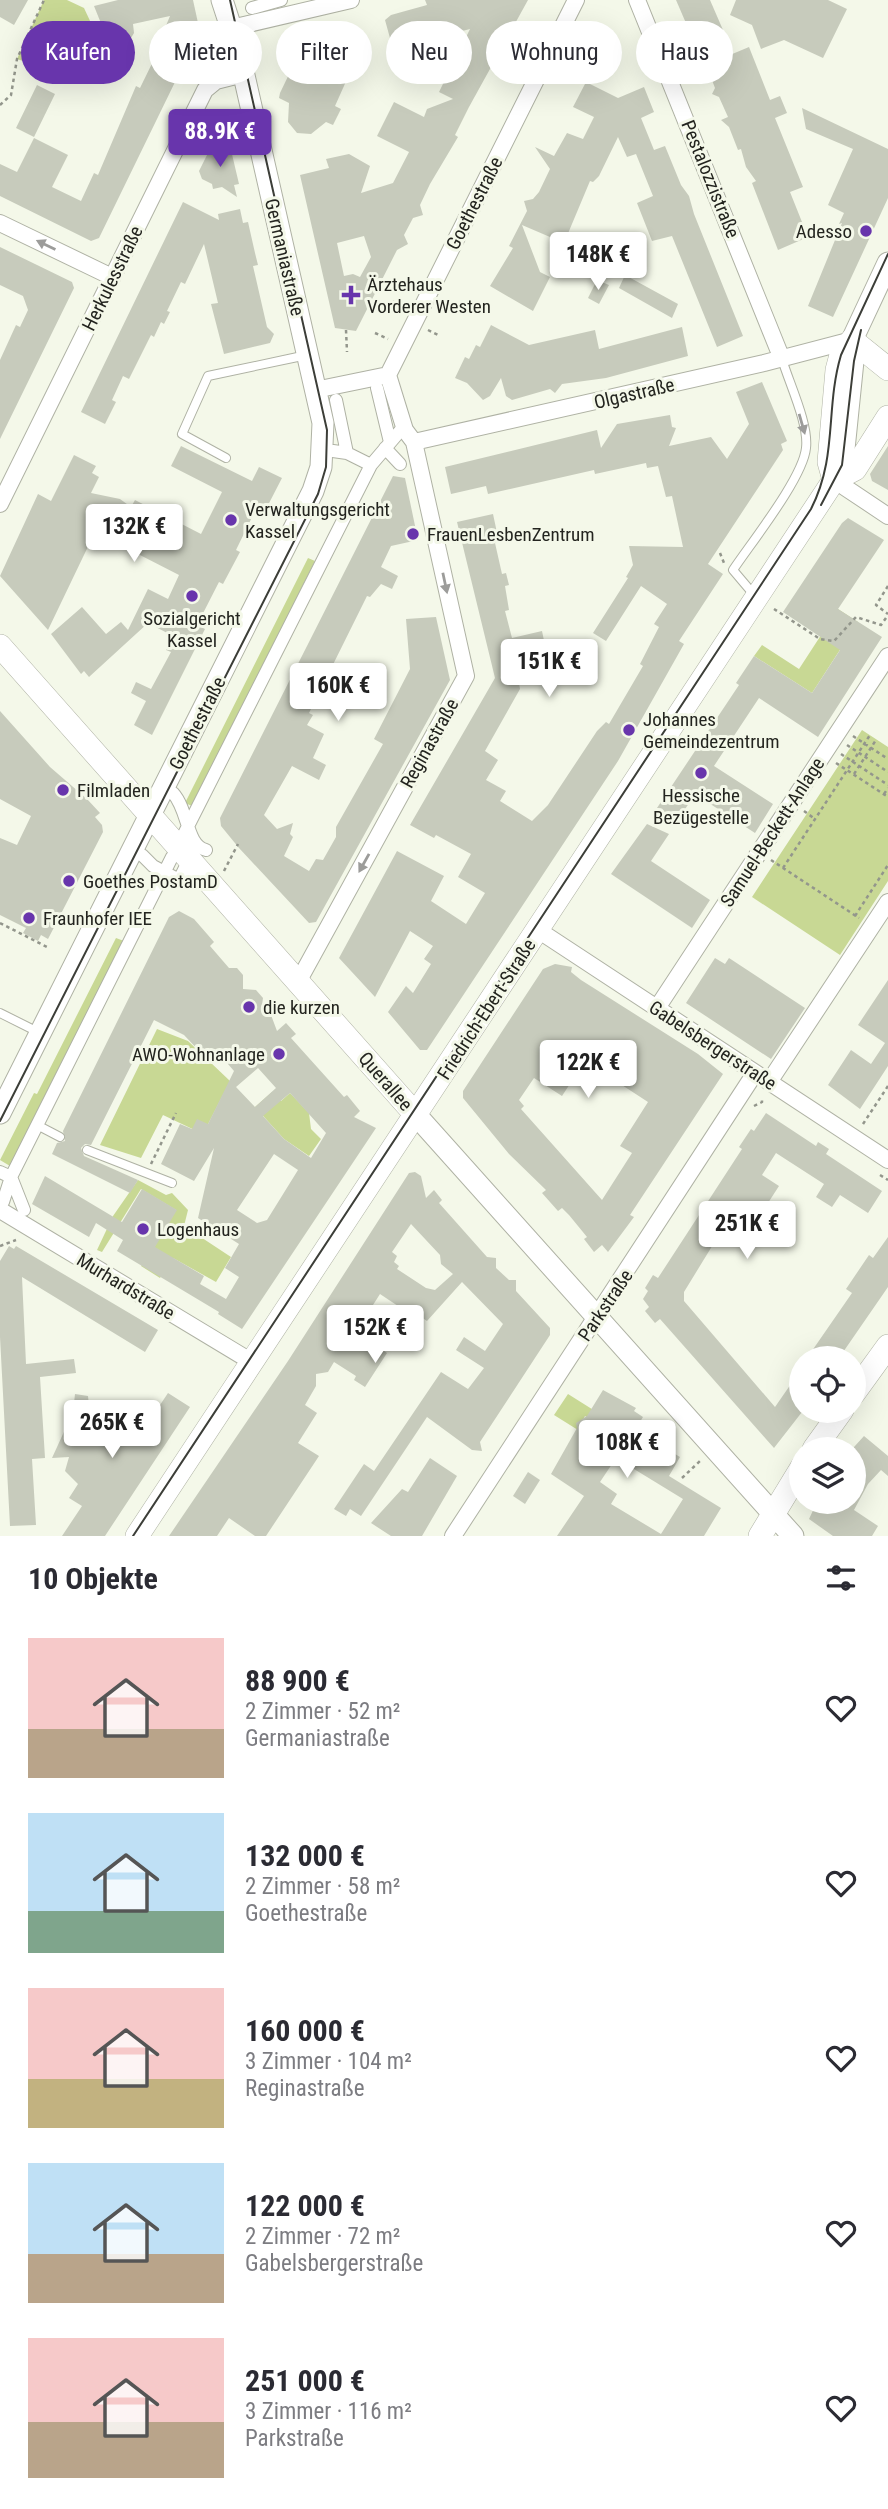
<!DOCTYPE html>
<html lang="de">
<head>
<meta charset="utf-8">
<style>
	body { margin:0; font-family:"Roboto Condensed",sans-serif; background:#f2f2f3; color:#2b2b33; height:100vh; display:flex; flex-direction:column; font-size:26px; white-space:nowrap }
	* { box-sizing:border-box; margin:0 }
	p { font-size:23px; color:#7c7c81 }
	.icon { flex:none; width:38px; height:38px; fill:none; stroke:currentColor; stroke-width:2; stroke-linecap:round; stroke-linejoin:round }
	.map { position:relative; height:1536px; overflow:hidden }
	.drawer { display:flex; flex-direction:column; background:#fff; flex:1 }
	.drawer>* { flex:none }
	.hud { position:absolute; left:21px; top:21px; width:847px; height:63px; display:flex; gap:14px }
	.buttons { position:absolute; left:789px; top:1346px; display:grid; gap:14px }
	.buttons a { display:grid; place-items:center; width:77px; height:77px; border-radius:50%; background:#fff; box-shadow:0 7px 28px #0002; font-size:35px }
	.price { position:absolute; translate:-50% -60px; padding:0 16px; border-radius:7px; background:#fff; color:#222; font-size:23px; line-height:46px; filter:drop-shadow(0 2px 4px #0008) }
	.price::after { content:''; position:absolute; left:50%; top:42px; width:21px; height:16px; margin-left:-10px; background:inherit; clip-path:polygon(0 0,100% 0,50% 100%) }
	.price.current { background:#6835ac; color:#fff }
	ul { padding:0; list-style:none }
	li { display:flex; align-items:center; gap:21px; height:175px; padding:0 28px }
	li span { display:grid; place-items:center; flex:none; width:196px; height:140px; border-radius:0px; color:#555 }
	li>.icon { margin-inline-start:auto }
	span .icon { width:84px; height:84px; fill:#fffc; stroke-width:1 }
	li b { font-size:30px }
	h2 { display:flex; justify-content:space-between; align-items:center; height:84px; padding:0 28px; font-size:30px }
	.chip { padding:0 24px; border-radius:32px; background:#fff; box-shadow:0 7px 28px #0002; font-size:24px; line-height:63px }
	.chip.current { background:#6835ac; color:#fff }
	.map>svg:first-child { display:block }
	.green { fill:#c8d894 }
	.building { fill:#c7cbbc; fill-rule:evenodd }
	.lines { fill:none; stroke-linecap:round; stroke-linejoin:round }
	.service-casing { stroke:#afb2a4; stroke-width:10 }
	.pedestrian-casing { stroke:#afb2a4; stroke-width:14 }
	.minor-casing { stroke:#afb2a4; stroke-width:18 }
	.tertiary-casing { stroke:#afb2a4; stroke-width:23 }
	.secondary-casing { stroke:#afb2a4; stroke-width:24 }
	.path { stroke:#93968c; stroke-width:2.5; stroke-dasharray:3.5 3.5; stroke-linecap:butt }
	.service { stroke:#fff; stroke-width:8 }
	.pedestrian { stroke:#fff; stroke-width:12 }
	.minor { stroke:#fff; stroke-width:16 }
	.tertiary { stroke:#fff; stroke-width:21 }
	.secondary { stroke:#fff; stroke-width:23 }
	.tram { stroke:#3c3e38; stroke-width:2 }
	.oneway { fill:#9c9c9a }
	.poi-dot { fill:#6835ac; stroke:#f4f8e9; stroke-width:2.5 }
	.labels { text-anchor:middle; stroke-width:6; stroke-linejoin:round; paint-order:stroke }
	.street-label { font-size:19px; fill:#23241f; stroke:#f4f8e9 }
	.poi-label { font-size:19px; fill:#23241f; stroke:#f4f8e9; text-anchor:start }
</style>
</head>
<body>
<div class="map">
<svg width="888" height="1536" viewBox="0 0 888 1536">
	<rect width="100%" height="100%" fill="#f4f8e9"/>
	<path class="green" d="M44,0H67L84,8L105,53L99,66L81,63L76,69L60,65L46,69L17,59Z
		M308,558L315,561L192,806L185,803Z
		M838,609L858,622L812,693L754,656L762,645L799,669Z
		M862,730L888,747V881L840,955L752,897Z
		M116,938L124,941L10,1166L0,1160L34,1093L37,1094Z
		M157,1029L188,1041L230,1081L203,1134L163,1115L141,1158L100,1145Z
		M272,1092L281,1101L290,1093L309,1113L311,1129L321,1139L309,1156L284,1139L255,1107Z
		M138,1180L166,1195L172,1193L188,1210L184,1226L231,1257L216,1282L173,1258L160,1278L141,1266L176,1210L141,1189L102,1252L97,1250L113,1216Z
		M568,1394L595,1411L590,1419L585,1416L578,1430L554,1415Z"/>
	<path class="building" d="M0,0H28L14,25L0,17Z
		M118,0H193L198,23L196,39L99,238L91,241L0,196V164L17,172L34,138L68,155L52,187L81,201L94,173L98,175L136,86L140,88L162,43L158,45L170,16L133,24L134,33L128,43L133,53L115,58L94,6Z
		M425,0H528L469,107L455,135L458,137L430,184L420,205L423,215L413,218L404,235L408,244L397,250L356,331L335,328L300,175L329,168L326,159L349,154L370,166L361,193L393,183L409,152L377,136L394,102L424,117L427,109L453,99L439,92L470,29L393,49L385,20L391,15L427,5ZM364,236L371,257L360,277L353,274L344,276L337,243Z
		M676,0H710L723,30L708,36L718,60L749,47L770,100L780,96L787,113L775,118L803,187L790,192L808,237L778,250L752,183L756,181L746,167L741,149L738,150L729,127L721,120L728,117L719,97L712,94L715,88L710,75L702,73L707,66L698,42L695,44Z
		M736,0H828L847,9L823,58L784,40L761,49L752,25L730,15Z
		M337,31L354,39L353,44L361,48L335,106L341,109L333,125L326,122L311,134L297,133L288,122L289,103L279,98L280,93L305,41L312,43L317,33L327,38L329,32L334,35Z
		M586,82L618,98L644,87L654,112L641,118L654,150L665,146L681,185L689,196L694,214L743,336L717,347L672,236L652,241L637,203L653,196L636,154L627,157L618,137L599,176L593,182L590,181L564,243L522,225L540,272L550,277L533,311L490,286L513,248L509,246L527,211L524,201L533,199L539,192L550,169L535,147L554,156L567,133L583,139L594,117L573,107Z
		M37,85L55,94L34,137L16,128Z
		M802,108L888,149V198L833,317L808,306L842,223L839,224L844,213L828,205L853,149L806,129Z
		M220,144L231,150L239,184L234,185L237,197L222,187L213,189L212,184L202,179L199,171L206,157L212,146Z
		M183,202L219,220L218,214L240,209L243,223L248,222L255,253L258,265L253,266L267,327L274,334L270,343L224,354L211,304L218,303L204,244L185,284L181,282L167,311L170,312L164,324L161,322L154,337L151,335L129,379L123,376L112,400L116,402L105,424L81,412Z
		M0,247L72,282L74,288L0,439V360L16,325L20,327L28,310L23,296L0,285Z
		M625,275L678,304L672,318L619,288Z
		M597,280L609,285L599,304L588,298Z
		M491,325L529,345L595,330L599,349L682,327L688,356L606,378L562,384L555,393L550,389L512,400L506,396L501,378L490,396L483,400L467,383L455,378L465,357L469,359L476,345L480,347Z
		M762,382L787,441L781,444L783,450L708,564L723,574L679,641L684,644L618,761L427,1050H420L388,1012L406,986L413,993L431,964L424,959L433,946L410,931L375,997L339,958L397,851L444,876L431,901L466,924L485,893L458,877L471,854L436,835L434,838L410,825L495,678L457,522L493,514L499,542L495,543L502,574L506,573L509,585L505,586L509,610L505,611L512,638L542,631L547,655L523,661L525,669L517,671L520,689L485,751L498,760L486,780L506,791L500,801L532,821L548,805L597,731L606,722L609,724L643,666L640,664L659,627L654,624L667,604L641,586L606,641L593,633L628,578L626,577L633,565L629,546L683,547L672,496L666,497L658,466L647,468L646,463L595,474L594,470L488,494L486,486L451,494L445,467L597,430L601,448L617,424L670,415L672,427L676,428L669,446L711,437L727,459L749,424L736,392Z
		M181,446L252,481L259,467L282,478L265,511L257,507L236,550L240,552L223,584L219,582L197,625L205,629L152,735L134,725L146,701L131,693L136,682L151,689L171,652L166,650L173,636L148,623L89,677L84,671L81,674L51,634L82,607L106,634L121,622L128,630L148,589L168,599L179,575L95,532L48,630L0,576L38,494L51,501L74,455L96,466L92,473L99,477L91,493L120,499L131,507L135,500L201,534L222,492L171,466Z
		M888,446V490L872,481L870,474Z
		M393,476L405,478L418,540L391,546L381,567L398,576L392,589L381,584L370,597L367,596L309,713L313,715L307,725L324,734L313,758L326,765L319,780L292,766L264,815L277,829L293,823L290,834L293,837L284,856L309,871L316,859L323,860L336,837V827L383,744L374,739L410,669L406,619L436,617L450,680L316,922L309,923L239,848L221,826L220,818Z
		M848,518L884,540L838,609L882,637L818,737L759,698L714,766L773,804L755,833L695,794L674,826L655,811L739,685L736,683L754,656L812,693L840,650L783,612L842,523Z
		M0,711L50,767L87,799L100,813L95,817L102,825L103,832L48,939L41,935L38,941L23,933L26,928L0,915V838L17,845L31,816L0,799Z
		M647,824L669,834L651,861L710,900L692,928L611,874Z
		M179,911L194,919L214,942L210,946L229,968H237L243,975V989L256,990L263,998L262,1005L271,1015L277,1031L286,1023L296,1034L291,1038L344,1097L347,1095L360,1111L354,1117L376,1128L242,1329L218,1314L219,1312L117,1251L123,1240L96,1223L89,1237L32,1204L45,1176L122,1222L142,1189L177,1210L155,1247L204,1276L200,1284L226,1299L239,1277L225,1268L239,1244L198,1218L214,1148L194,1181L161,1164L180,1124L192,1129L197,1119L208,1124L234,1071L215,1049L203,1055L184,1035L154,1020L91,1145L85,1144L81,1148L84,1156L138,1180L130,1193L52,1154L57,1143L65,1141L63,1131L169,917ZM258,1068L276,1088L255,1107L236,1087ZM290,1093L326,1133L311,1158L284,1139L263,1116ZM274,1154L298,1170L267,1220L257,1223L237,1210Z
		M715,958L725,964L729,958L805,1008L771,1059L686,1003Z
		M555,964L572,967L571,972L581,980L698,1054L723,1074L630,1215L634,1217L608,1252L602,1245L594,1252L584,1239L587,1237L569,1215L562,1208L558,1211L542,1193L546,1190L509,1154L463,1098V1091L543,969ZM585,1061L648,1102L620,1146L632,1153L602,1200L521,1109L524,1106L519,1100L534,1078L562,1096Z
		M888,980V1066L860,1109L828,1085L851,1050L871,1064L885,1043L858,1025Z
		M766,1113L816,1146L818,1142L829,1149L826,1154L882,1191L868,1213L840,1195L832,1207L816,1197L824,1184L776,1153L762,1175L779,1186L757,1220L736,1207L684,1292V1301L775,1407L802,1368V1412L774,1448L660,1319L655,1323L645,1311L649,1307L643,1299L648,1291L645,1288L653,1275L658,1278L742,1149L739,1147L751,1129L754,1131Z
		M415,1172L421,1176L426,1198L434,1190L442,1200L439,1203L487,1257L496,1258V1268L509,1280H516V1291L550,1328V1335L480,1442L482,1451L472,1450L427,1417L361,1516L350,1509L346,1516L334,1509L364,1464L374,1471L441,1372L468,1389L484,1368L456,1350L464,1337L485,1351L503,1324L462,1282L427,1321L418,1315L403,1339L392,1332L403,1315L398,1312L401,1308L380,1294L373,1305L364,1306L352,1335L374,1349L377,1346L387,1353L365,1387L354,1380L356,1376L334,1362L328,1372L316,1374V1386L305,1405L317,1413L298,1443L319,1456L266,1536H255L229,1518L217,1536H169L288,1361L409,1173ZM411,1224L440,1255L441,1264L453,1274L435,1290L426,1288L397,1269L399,1266L394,1262L397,1256L392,1252Z
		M888,1237V1287L839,1358H807L852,1293L846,1289L869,1255L873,1258Z
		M9,1246L14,1249L16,1246L158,1330L145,1352L22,1277L26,1364L74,1359L76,1373L40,1377L45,1458L32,1459L36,1525L10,1526L0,1337V1261Z
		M603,1390L636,1408L634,1411L643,1417L635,1430L680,1457L669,1476L721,1508L704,1536H557L584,1496L551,1474L577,1428L576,1423L587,1416ZM616,1458L683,1499L661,1534L611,1504L617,1494L600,1482Z
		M168,1393L190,1407L105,1536H62L82,1506L69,1498L78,1484L65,1471L69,1457L52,1458L73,1412L75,1394L88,1396L90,1416L119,1436L139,1405L154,1414Z
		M864,1436L888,1456V1476L881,1470L868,1484L854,1510L878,1526L872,1536H833L809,1519L817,1502H854V1447Z
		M430,1458L457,1476L422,1536H391L371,1523L402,1489L408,1492Z
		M528,1472L540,1480L525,1504L513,1496Z"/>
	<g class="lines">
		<defs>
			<path id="service" d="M226,458L182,434L208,376L307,355
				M755,596L733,570C751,543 803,478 806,448C809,424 789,383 782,359
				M0,1013L38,1032
				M37,1125L60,1137
				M87,1150L172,1183"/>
			<path id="pedestrian" d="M252,8L281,0
				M377,388L390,442
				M336,400L347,453
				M385,448L400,464
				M333,451L347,453L371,465
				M173,793C189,811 186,845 206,850
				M182,838L371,465L400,431
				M142,855L153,866L179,880L185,868
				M0,1172L11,1177L24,1210
				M3,1202L11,1177L172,857"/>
			<path id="minor" d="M637,0L782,359
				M231,28L351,0
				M0,223L112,277
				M388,375L576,0
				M315,390L388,375
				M414,442L764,363L852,340
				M834,480L888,516
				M0,504L205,90L216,81L244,74
				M538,930L888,1160
				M298,982L466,676L414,442L405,430L388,375
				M657,1008L888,656
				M769,1082L888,902
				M0,1210L252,1362
				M453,1536L755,1073"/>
			<path id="tertiary" d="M834,480L843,459L853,361L852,340L888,263
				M0,1113L313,491L321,467L323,423L238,49L222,0
				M416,1115L793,1536"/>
			<path id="secondary" d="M834,480L855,469L888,417
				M0,646L416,1115
				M854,1393L888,1346
				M814,1449L842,1410
				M137,1536L834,480L829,462L837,370L841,355L852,340L888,369
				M760,1536L802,1467"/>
		</defs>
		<use href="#service" class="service-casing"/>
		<use href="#pedestrian" class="pedestrian-casing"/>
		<use href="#minor" class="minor-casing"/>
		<use href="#tertiary" class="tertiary-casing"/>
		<use href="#secondary" class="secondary-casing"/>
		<path class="path" d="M0,105L11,95L17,59L44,0
			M392,301L404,307
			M440,304L451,310
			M346,330L347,352
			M428,330L438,335
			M375,333L388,339
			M720,553L724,563
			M888,586L876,605L888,614
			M774,609L820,639L834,641L856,617L881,625L886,618
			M853,736L888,759
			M847,745L888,772
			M841,754L888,785
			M836,763L888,797
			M854,774L876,740
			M884,794L888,788
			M804,811L815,819
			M771,860L859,918
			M783,868L870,735
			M224,871L238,844
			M855,916L888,865
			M0,923L49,948
			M754,1106L762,1102V1097
			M863,1124L888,1086
			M151,1164L176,1113
			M880,1175L888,1180
			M0,1246L16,1240
			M682,1478L700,1461"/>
		<use href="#service" class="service"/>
		<use href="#pedestrian" class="pedestrian"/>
		<use href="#minor" class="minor"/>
		<use href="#tertiary" class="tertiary"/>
		<use href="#secondary" class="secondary"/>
		<path class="tram" d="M821,505L842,465L854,361L861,330
			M0,1121L318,494L326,467L327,430L230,0
			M133,1536L811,509C838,456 825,409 841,355L888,254"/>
	</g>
	<defs><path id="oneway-solid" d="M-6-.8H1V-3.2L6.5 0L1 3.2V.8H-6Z" transform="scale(1.75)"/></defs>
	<g class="oneway">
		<use href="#oneway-solid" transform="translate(46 245) rotate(-154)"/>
		<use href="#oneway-solid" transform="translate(802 424) rotate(74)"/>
		<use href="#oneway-solid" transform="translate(445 583) rotate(78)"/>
		<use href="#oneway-solid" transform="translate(364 863) rotate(119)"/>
	</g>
	<g class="poi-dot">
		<circle cx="866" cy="231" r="7"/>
		<path d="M347.5 284.5h7v7h7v7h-7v7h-7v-7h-7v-7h7z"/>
		<circle cx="231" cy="520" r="7"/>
		<circle cx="413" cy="534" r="7"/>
		<circle cx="192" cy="596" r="7"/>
		<circle cx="629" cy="730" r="7"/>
		<circle cx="701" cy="773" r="7"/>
		<circle cx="63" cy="790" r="7"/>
		<circle cx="69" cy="881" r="7"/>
		<circle cx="29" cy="918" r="7"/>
		<circle cx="249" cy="1007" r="7"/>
		<circle cx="279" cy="1054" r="7"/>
		<circle cx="143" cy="1229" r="7"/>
	</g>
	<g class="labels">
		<g class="street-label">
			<text transform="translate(711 179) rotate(68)" y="7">Pestalozzistraße</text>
			<text transform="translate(474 203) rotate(-63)" y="7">Goethestraße</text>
			<text transform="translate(285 257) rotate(77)" y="7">Germaniastraße</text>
			<text transform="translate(112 278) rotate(-64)" y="7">Herkulesstraße</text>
			<text transform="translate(634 393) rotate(-13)" y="7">Olgastraße</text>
			<text transform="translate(197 723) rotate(-63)" y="7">Goethestraße</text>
			<text transform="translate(429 743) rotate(-61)" y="7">Reginastraße</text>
			<text transform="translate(772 832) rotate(-57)" y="7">Samuel-Beckett-Anlage</text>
			<text transform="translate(486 1009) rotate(-57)" y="7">Friedrich-Ebert-Straße</text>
			<text transform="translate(713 1045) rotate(33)" y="7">Gabelsbergerstraße</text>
			<text transform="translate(386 1081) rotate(49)" y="7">Querallee</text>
			<text transform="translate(126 1286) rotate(31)" y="7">Murhardstraße</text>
			<text transform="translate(605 1305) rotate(-56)" y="7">Parkstraße</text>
		</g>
		<g class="poi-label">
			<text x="852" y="238" text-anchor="end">Adesso</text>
			<text x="367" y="291">Ärztehaus<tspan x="367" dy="22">Vorderer Westen</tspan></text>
			<text x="245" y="516">Verwaltungsgericht<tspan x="245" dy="22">Kassel</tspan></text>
			<text x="427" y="541">FrauenLesbenZentrum</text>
			<text x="192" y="625" text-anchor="middle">Sozialgericht<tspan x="192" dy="22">Kassel</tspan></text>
			<text x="643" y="726">Johannes<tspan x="643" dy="22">Gemeindezentrum</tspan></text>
			<text x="77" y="797">Filmladen</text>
			<text x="701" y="802" text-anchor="middle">Hessische<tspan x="701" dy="22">Bezügestelle</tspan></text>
			<text x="83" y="888">Goethes PostamD</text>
			<text x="43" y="925">Fraunhofer IEE</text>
			<text x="263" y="1014">die kurzen</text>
			<text x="265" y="1061" text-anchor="end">AWO-Wohnanlage</text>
			<text x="157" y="1236">Logenhaus</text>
		</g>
	</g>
</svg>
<div class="buttons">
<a><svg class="icon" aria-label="locate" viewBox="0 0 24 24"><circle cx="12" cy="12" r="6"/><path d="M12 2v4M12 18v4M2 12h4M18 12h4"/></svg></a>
<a><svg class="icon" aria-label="layers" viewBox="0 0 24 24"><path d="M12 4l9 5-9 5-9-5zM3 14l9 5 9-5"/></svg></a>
</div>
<b class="price current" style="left:220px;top:169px">88.9K €</b>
<b class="price" style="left:598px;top:292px">148K €</b>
<b class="price" style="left:134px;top:564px">132K €</b>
<b class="price" style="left:549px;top:699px">151K €</b>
<b class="price" style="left:338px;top:723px">160K €</b>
<b class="price" style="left:588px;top:1100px">122K €</b>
<b class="price" style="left:747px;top:1261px">251K €</b>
<b class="price" style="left:375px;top:1365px">152K €</b>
<b class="price" style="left:112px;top:1460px">265K €</b>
<b class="price" style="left:627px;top:1480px">108K €</b>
<div class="hud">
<a class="chip current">Kaufen</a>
<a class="chip">Mieten</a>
<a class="chip">Filter</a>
<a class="chip">Neu</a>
<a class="chip">Wohnung</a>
<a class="chip">Haus</a>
</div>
</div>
<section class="drawer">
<h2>10 Objekte<svg class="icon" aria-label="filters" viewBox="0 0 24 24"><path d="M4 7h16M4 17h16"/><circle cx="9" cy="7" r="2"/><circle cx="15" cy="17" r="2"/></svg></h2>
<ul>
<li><span style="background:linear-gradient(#f6c9c9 65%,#b9a48a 0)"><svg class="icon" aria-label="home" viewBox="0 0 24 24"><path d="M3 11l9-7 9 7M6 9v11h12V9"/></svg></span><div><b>88 900 €</b><p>2 Zimmer · 52 m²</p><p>Germaniastraße</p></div><svg class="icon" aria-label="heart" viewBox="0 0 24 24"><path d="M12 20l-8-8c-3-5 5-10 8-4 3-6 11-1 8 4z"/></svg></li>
<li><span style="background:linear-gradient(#bfe0f5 70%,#7fa58c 0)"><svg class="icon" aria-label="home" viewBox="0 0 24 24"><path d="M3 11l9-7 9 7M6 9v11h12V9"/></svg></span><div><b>132 000 €</b><p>2 Zimmer · 58 m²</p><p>Goethestraße</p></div><svg class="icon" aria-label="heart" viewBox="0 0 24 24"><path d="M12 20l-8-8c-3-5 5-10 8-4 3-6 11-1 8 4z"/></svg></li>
<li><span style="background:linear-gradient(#f6c9c9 65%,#c2b280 0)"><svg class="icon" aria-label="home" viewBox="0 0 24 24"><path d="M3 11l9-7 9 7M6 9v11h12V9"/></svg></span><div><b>160 000 €</b><p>3 Zimmer · 104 m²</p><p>Reginastraße</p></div><svg class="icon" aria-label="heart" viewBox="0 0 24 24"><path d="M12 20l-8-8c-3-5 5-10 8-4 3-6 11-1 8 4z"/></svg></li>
<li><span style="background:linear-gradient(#bfe0f5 65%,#b9a48a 0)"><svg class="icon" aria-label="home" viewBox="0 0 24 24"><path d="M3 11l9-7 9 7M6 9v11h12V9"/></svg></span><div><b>122 000 €</b><p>2 Zimmer · 72 m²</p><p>Gabelsbergerstraße</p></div><svg class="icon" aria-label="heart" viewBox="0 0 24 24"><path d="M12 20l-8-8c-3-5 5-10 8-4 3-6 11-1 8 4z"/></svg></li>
<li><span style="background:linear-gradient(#f6c9c9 60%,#b9a48a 0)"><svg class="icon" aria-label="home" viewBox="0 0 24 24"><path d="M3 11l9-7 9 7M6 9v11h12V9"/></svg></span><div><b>251 000 €</b><p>3 Zimmer · 116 m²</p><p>Parkstraße</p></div><svg class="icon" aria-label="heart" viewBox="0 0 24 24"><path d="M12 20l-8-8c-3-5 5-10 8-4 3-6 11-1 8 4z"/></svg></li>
</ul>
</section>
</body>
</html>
